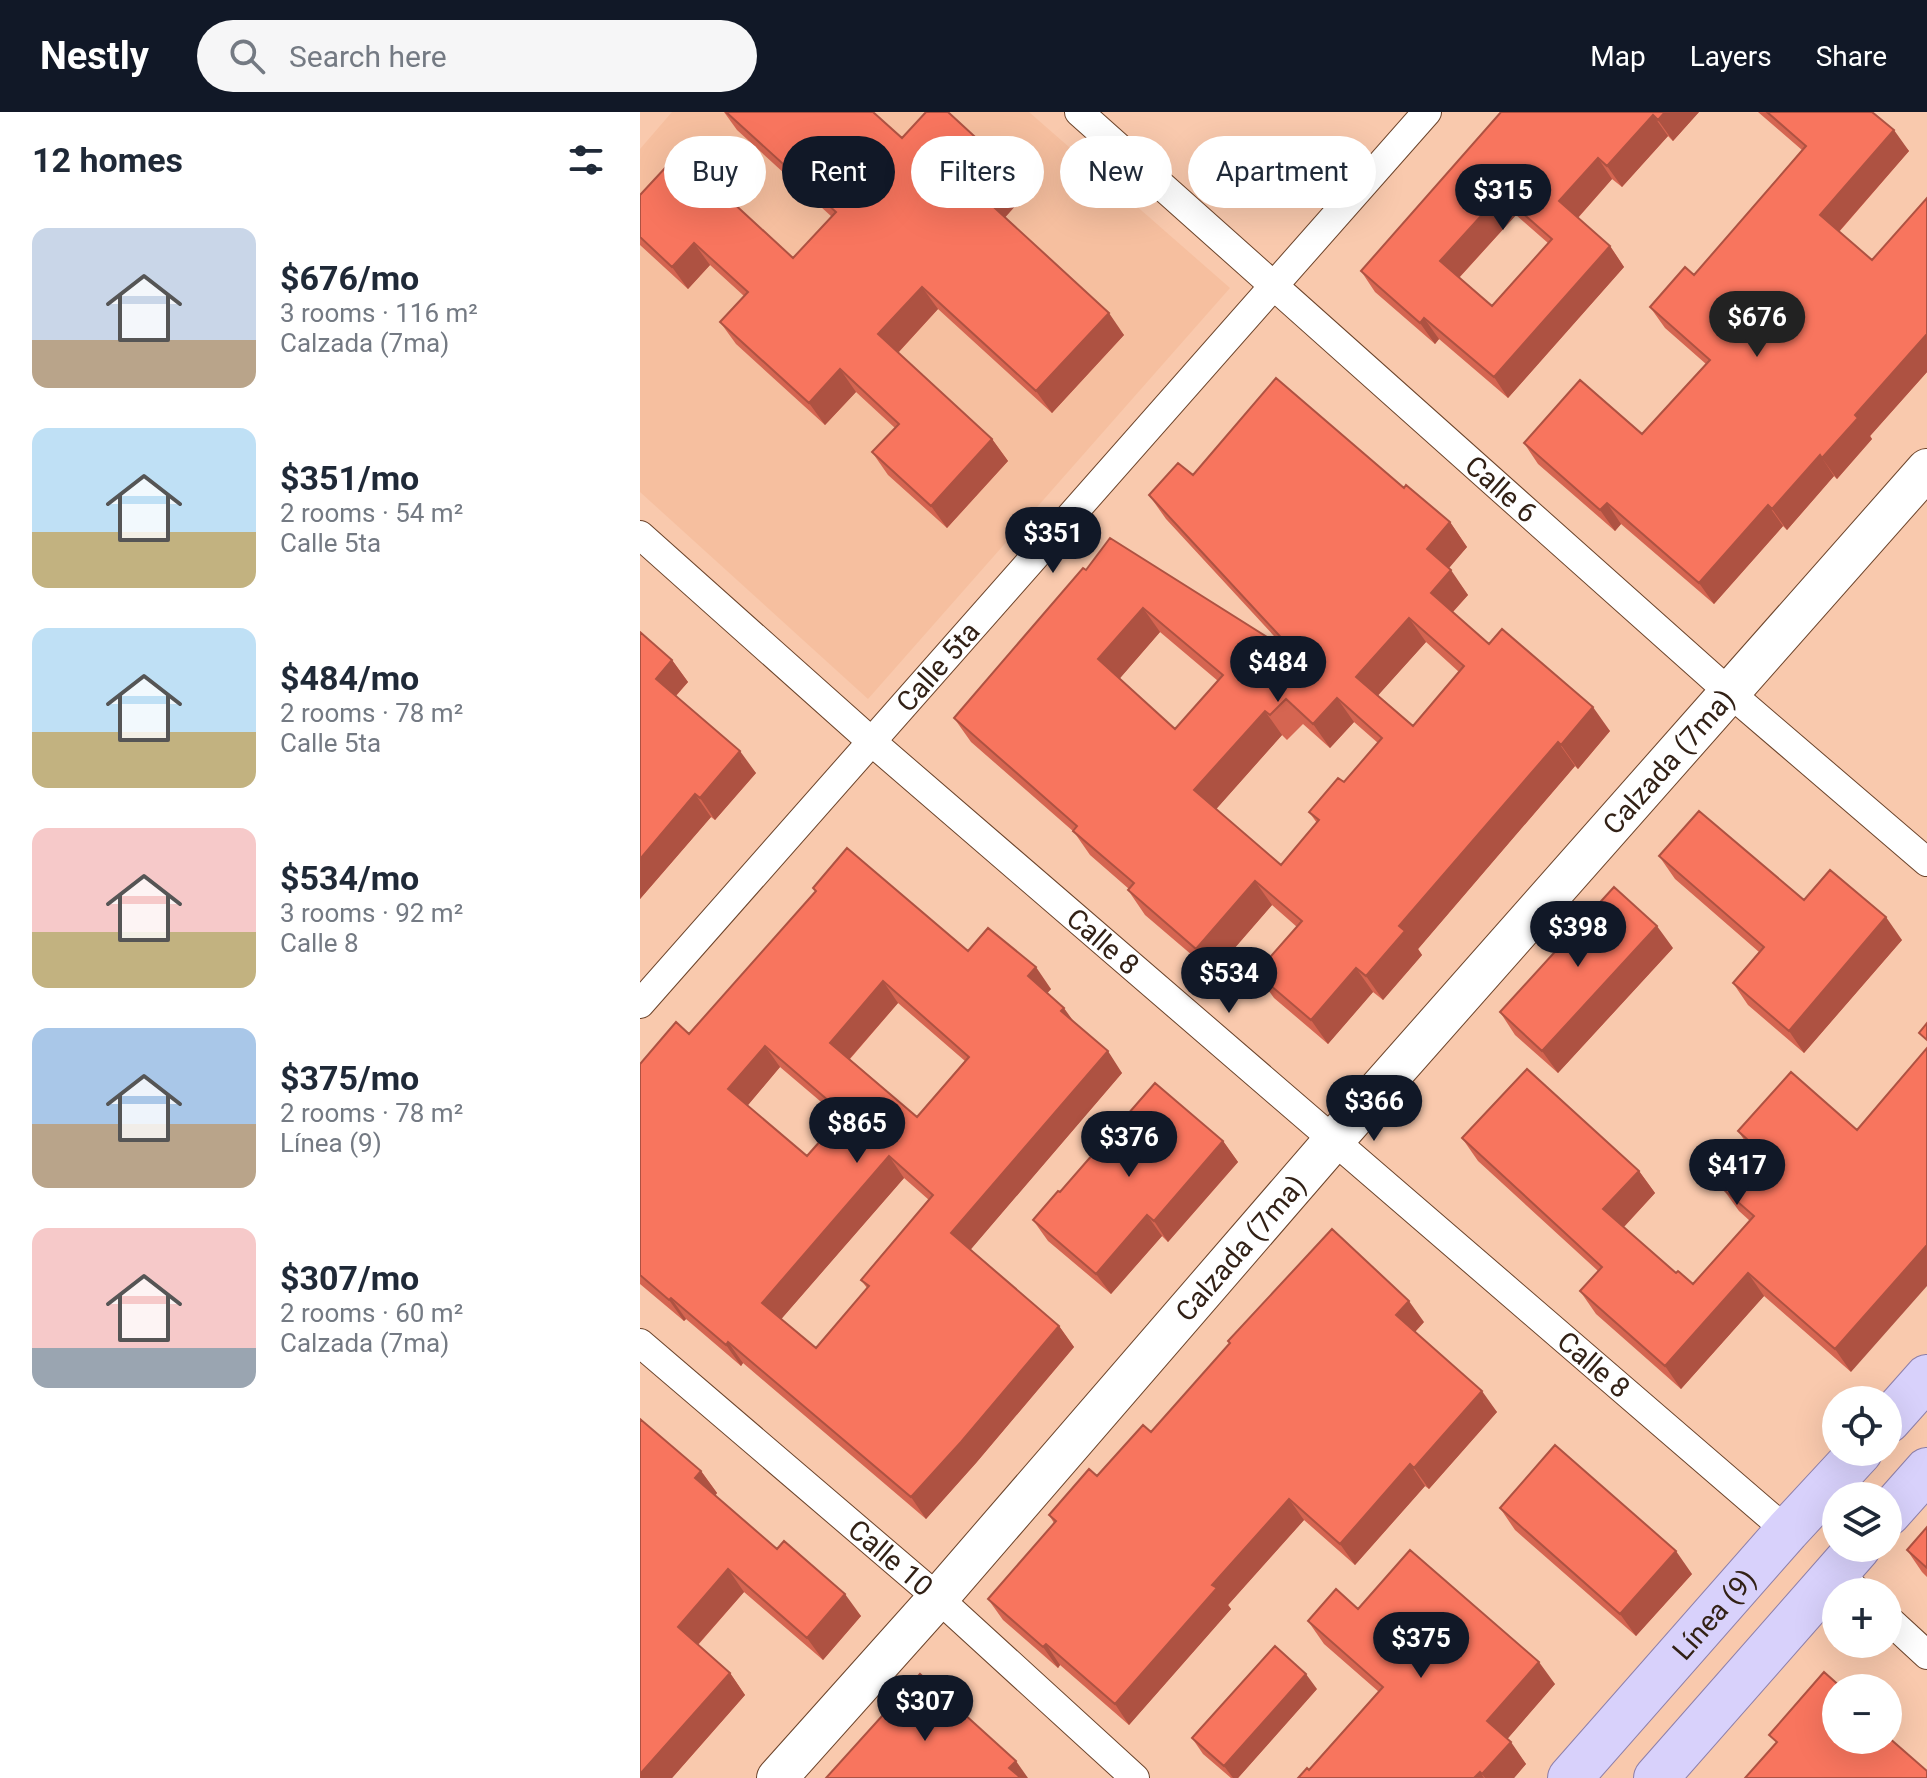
<!DOCTYPE html>
<html lang="en">
<head>
<meta charset="utf-8">
<style>
	body { margin:0; font-family:Roboto,sans-serif; background:#f6f6f7; color:#1f2937; height:100vh; display:flex; flex-direction:column; font-size:30px; white-space:nowrap }
	* { box-sizing:border-box; margin:0 }
	p { font-size:26px; color:#747a83 }
	.icon { flex:none; width:44px; height:44px; fill:none; stroke:currentColor; stroke-width:2; stroke-linecap:round; stroke-linejoin:round }
	.map { position:relative; flex:1; overflow:hidden }
	.sheet { display:flex; flex-direction:column; background:#fff; width:640px }
	.sheet>* { flex:none }
	.hud { position:absolute; left:24px; top:24px; width:760px; height:72px; display:flex; gap:16px }
	.tools { position:absolute; left:1182px; top:1274px; display:grid; gap:16px }
	.tools a { display:grid; place-items:center; width:80px; height:80px; border-radius:50%; background:#fff; box-shadow:0 8px 32px #0002; font-size:40px }
	.price { position:absolute; translate:-50% -68px; padding:0 18px; border-radius:28px; background:#111827; color:#fff; font-size:26px; line-height:52px; filter:drop-shadow(0 2px 4px #0008) }
	.price::after { content:''; position:absolute; left:50%; top:48px; width:24px; height:18px; margin-left:-12px; background:inherit; clip-path:polygon(0 0,100% 0,50% 100%) }
	.price.selected { background:#222; color:#fff }
	ul { padding:0; list-style:none }
	li { display:flex; align-items:center; gap:24px; height:200px; padding:0 32px }
	li span { display:grid; place-items:center; flex:none; width:224px; height:160px; border-radius:16px; color:#555 }
	li>.icon { margin-inline-start:auto }
	span .icon { width:96px; height:96px; fill:#fffc; stroke-width:1 }
	li b { font-size:34px }
	h2 { display:flex; justify-content:space-between; align-items:center; height:96px; padding:0 32px; font-size:34px }
	.tag { padding:0 28px; border-radius:36px; background:#fff; box-shadow:0 8px 32px #0002; font-size:28px; line-height:72px }
	.tag.selected { background:#111827; color:#fff }
	header { display:flex; align-items:center; gap:48px; box-sizing:border-box; height:112px; padding:0 40px; background:#111827; color:#fff }
	header strong { font-size:38px }
	nav { display:flex; gap:44px; margin-inline-start:auto; font-size:28px }
	.search { width:560px; height:72px; background:#f6f6f7; display:flex; align-items:center; gap:20px; box-sizing:border-box; padding:0 28px; border-radius:44px; color:#747a83; font-size:30px }
	main { display:flex; flex:1; min-height:0 }
	.map>svg:first-child { display:block }
	.built { fill:#f6bf9f }
	.lines { fill:none; stroke-linecap:round; stroke-linejoin:round }
	.minor-casing { stroke:#6c442b; stroke-width:30 }
	.secondary-casing { stroke:#6c442b; stroke-width:42 }
	.primary-casing { stroke:#8d7fa9; stroke-width:46 }
	.minor { stroke:#fff; stroke-width:28 }
	.secondary { stroke:#fff; stroke-width:40 }
	.primary { stroke:#d8d1fb; stroke-width:44 }
	.wall { fill:#d56551; fill-rule:evenodd }
	.shaded-wall { fill:#ae5242 }
	.building { fill:#f8755e; stroke:#ae5242; stroke-width:2; fill-rule:evenodd }
	.labels { text-anchor:middle; stroke-width:8; stroke-linejoin:round; paint-order:stroke }
	.street-label { font-size:28px; fill:#322116; stroke:#f8dbca }
</style>
</head>
<body>
<header>
<strong>Nestly</strong>
<div class="search"><svg class="icon" aria-label="search" viewBox="0 0 24 24"><circle cx="10" cy="10" r="6"/><path d="M15 15l6 6"/></svg>Search here</div>
<nav><a>Map</a><a>Layers</a><a>Share</a></nav>
</header>
<main>
<section class="sheet">
<h2>12 homes<svg class="icon" aria-label="filters" viewBox="0 0 24 24"><path d="M4 7h16M4 17h16"/><circle cx="9" cy="7" r="2"/><circle cx="15" cy="17" r="2"/></svg></h2>
<ul>
<li><span style="background:linear-gradient(#c9d6e8 70%,#b9a48a 0)"><svg class="icon" aria-label="home" viewBox="0 0 24 24"><path d="M3 11l9-7 9 7M6 9v11h12V9"/></svg></span><div><b>$676/mo</b><p>3 rooms · 116 m²</p><p>Calzada (7ma)</p></div></li>
<li><span style="background:linear-gradient(#bfe0f5 65%,#c2b280 0)"><svg class="icon" aria-label="home" viewBox="0 0 24 24"><path d="M3 11l9-7 9 7M6 9v11h12V9"/></svg></span><div><b>$351/mo</b><p>2 rooms · 54 m²</p><p>Calle 5ta</p></div></li>
<li><span style="background:linear-gradient(#bfe0f5 65%,#c2b280 0)"><svg class="icon" aria-label="home" viewBox="0 0 24 24"><path d="M3 11l9-7 9 7M6 9v11h12V9"/></svg></span><div><b>$484/mo</b><p>2 rooms · 78 m²</p><p>Calle 5ta</p></div></li>
<li><span style="background:linear-gradient(#f6c9c9 65%,#c2b280 0)"><svg class="icon" aria-label="home" viewBox="0 0 24 24"><path d="M3 11l9-7 9 7M6 9v11h12V9"/></svg></span><div><b>$534/mo</b><p>3 rooms · 92 m²</p><p>Calle 8</p></div></li>
<li><span style="background:linear-gradient(#a9c7e8 60%,#b9a48a 0)"><svg class="icon" aria-label="home" viewBox="0 0 24 24"><path d="M3 11l9-7 9 7M6 9v11h12V9"/></svg></span><div><b>$375/mo</b><p>2 rooms · 78 m²</p><p>Línea (9)</p></div></li>
<li><span style="background:linear-gradient(#f6c9c9 75%,#9aa5b1 0)"><svg class="icon" aria-label="home" viewBox="0 0 24 24"><path d="M3 11l9-7 9 7M6 9v11h12V9"/></svg></span><div><b>$307/mo</b><p>2 rooms · 60 m²</p><p>Calzada (7ma)</p></div></li>
</ul>
</section>
<div class="map">
<svg width="1287" height="1666" viewBox="0 0 1287 1666">
	<rect width="100%" height="100%" fill="#f9c9ad"/>
	<path class="built" d="M32,0H389L590,176L228,587L0,380V37Z"/>
	<g class="lines">
		<defs>
			<g id="minor">
				<path id="s1" d="M439,0L1090,581L1287,750"/>
				<path id="s2" d="M0,423L232,630L1147,1419"/>
				<path id="s3" d="M0,892L787,0"/>
				<path id="s4" d="M0,1231L298,1486L495,1666"/>
				<path d="M1197,1460L1218,1480"/>
				<path d="M1248,1507L1287,1543"/>
			</g>
			<g id="secondary">
				<path id="s5" d="M137,1666L298,1486L694,1028L1287,357"/>
			</g>
			<g id="primary">
				<path d="M1248,1309L1287,1265"/>
				<path d="M1248,1402L1287,1358"/>
				<path id="s6" d="M930,1666L1147,1419L1220,1340"/>
				<path d="M1016,1666L1218,1436"/>
			</g>
		</defs>
		<use href="#minor" class="minor-casing"/>
		<use href="#secondary" class="secondary-casing"/>
		<use href="#primary" class="primary-casing"/>
		<use href="#minor" class="minor"/>
		<use href="#secondary" class="secondary"/>
		<use href="#primary" class="primary"/>
	</g>
	<path class="wall" d="M84,0H233L262,26L387,81L365,105L484,223L412,301L298,197L258,241L352,327L368,349L307,416L248,363L232,340L255,316L216,280L185,313L96,232L80,210L104,184L70,153L48,177L0,133V83L153,146L192,105L97,18Z
		M861,0H1059L1033,29L1028,24L982,75L972,67L938,106L970,134L984,155L868,286L799,227L795,232L735,180L721,159ZM876,103L908,131L852,194L819,166Z
		M1118,0H1232L1269,39L1199,120L1232,148L1287,86V260L1230,324L1232,327L1197,367L1194,364L1147,418L1143,414L1074,492L981,412L975,419L898,352L884,331L1002,322L1066,252L1025,216L1010,195L1054,163L1162,38Z
		M553,363L764,376L810,410L827,435L808,456L828,483L813,500L849,532L970,619L938,657L935,654L778,837L782,843L743,888L733,880L688,932L634,886L616,861L657,815L632,793L573,861L505,803L488,778L489,777L450,743L434,720L331,630L314,606L446,458L646,537L526,407L509,383ZM520,520L578,569L535,617L479,567ZM786,530L819,560L773,614L738,583ZM714,610L738,631L704,670L669,700L677,711L641,753L576,697L642,623L647,628L663,612L690,636Z
		M0,520L32,548L48,570L36,584L116,661L75,708L71,705L0,787Z
		M1019,744L1164,788L1262,828L1164,941L1108,893L1093,871L1119,840L1035,767Z
		M173,776L328,839L411,877L407,881L482,961L330,1138L419,1214L434,1235L336,1351L286,1407L103,1251L101,1254L46,1207L44,1209L0,1172V952L49,922L176,780ZM258,891L325,949L277,1005L210,947ZM140,955L200,1006L167,1044L107,994ZM264,1066L289,1088L221,1168L227,1176L176,1236L141,1207Z
		M1033,836L918,961L875,923L860,900Z
		M1151,960L1211,1260L1124,1184L1041,1277L956,1202L940,1179L958,1159L838,1049L822,1026L999,1059L1015,1081L984,1115L1036,1161L1053,1172L1110,1109L1099,1099L1083,1077L1114,1042L1098,1019Z
		M583,1029L598,1050L528,1130L522,1124L471,1182L408,1129L393,1108L420,1080Z
		M784,1210L775,1220L857,1300L789,1377L785,1374L715,1453L664,1408L588,1493L591,1497L489,1613L420,1553L418,1556L363,1508L348,1487L414,1411L409,1403L511,1320Z
		M61,1359L77,1381L75,1384L137,1437L221,1504L183,1548L104,1480L58,1533L90,1561L105,1583L32,1666Z
		M860,1396L1052,1462L996,1524L875,1418Z
		M1287,1415V1465L1282,1460L1267,1438Z
		M718,1497L915,1572L867,1627L886,1652L874,1666H658L669,1658L739,1580L684,1532L668,1509Z
		M677,1577L598,1666H591L563,1642L552,1626Z"/>
	<path class="shaded-wall" d="M1025,0H1059L1033,29L1018,8Z
		M1013,3L1028,24L982,75L967,54Z
		M1254,18L1269,39L1195,124L1180,103Z
		M958,46L972,67L934,110L919,89Z
		M371,58L387,81L361,110L345,87Z
		M861,82L876,103L815,170L800,149Z
		M54,131L70,153L48,177L32,155Z
		M970,134L984,155L868,286L854,265Z
		M282,175L298,197L254,245L238,222Z
		M469,201L484,223L412,301L396,279Z
		M784,206L799,227L795,232L780,211Z
		M1287,222V260L1230,324L1232,327L1197,367L1182,346L1215,303Z
		M200,257L216,280L185,313L169,291Z
		M352,327L368,349L307,416L291,394Z
		M1180,343L1194,364L1147,418L1132,397Z
		M967,391L981,412L975,419L960,398Z
		M1128,393L1143,414L1074,492L1059,471Z
		M810,410L827,435L804,462L787,437Z
		M811,458L828,483L808,505L791,481Z
		M503,496L520,520L475,572L458,547Z
		M769,506L786,530L733,589L716,565Z
		M32,548L48,570L31,589L16,567Z
		M697,586L714,610L690,636L673,612Z
		M953,595L970,619L938,657L921,633Z
		M625,599L642,623L571,703L554,678Z
		M918,630L935,654L778,837L782,843L743,888L726,864L759,814Z
		M100,639L116,661L75,708L60,686Z
		M55,682L71,705L0,787V747Z
		M615,769L632,793L573,861L556,837Z
		M1246,805L1262,828L1164,941L1149,919Z
		M1017,814L1033,836L918,961L902,939Z
		M396,855L411,877L403,886L388,864Z
		M716,856L733,880L688,932L671,908Z
		M243,869L258,891L205,952L190,931Z
		M424,896L439,917L421,899Z
		M125,934L140,955L103,999L88,977Z
		M468,939L482,961L326,1143L311,1121Z
		M583,1029L598,1050L528,1130L514,1109Z
		M249,1044L264,1066L137,1212L122,1191Z
		M999,1059L1015,1081L979,1120L963,1097Z
		M507,1103L522,1124L471,1182L456,1162Z
		M1287,1133V1174L1211,1260L1195,1237Z
		M1108,1161L1124,1184L1041,1277L1025,1254Z
		M31,1186L46,1207L44,1209L29,1188Z
		M769,1189L784,1210L771,1224L756,1203Z
		M419,1214L434,1235L336,1351L286,1407L271,1385Z
		M88,1230L103,1251L101,1254L86,1233Z
		M842,1279L857,1300L789,1377L774,1356Z
		M770,1352L785,1374L715,1453L700,1432Z
		M61,1359L77,1381L71,1389L55,1366Z
		M649,1387L664,1408L588,1493L591,1497L489,1613L475,1592L572,1473Z
		M1036,1439L1052,1462L996,1524L980,1502Z
		M88,1457L104,1480L53,1538L38,1515Z
		M205,1482L221,1504L183,1548L167,1526Z
		M406,1532L420,1553L418,1556L403,1535Z
		M899,1550L915,1572L863,1632L847,1609Z
		M90,1561L105,1583L32,1666H0V1662Z
		M666,1562L677,1577L598,1666H593L584,1654Z
		M871,1630L886,1652L874,1666H845L842,1662Z
		M376,1649L388,1666H376L369,1656Z
		M840,1660L844,1666H834Z"/>
	<path class="building" d="M86,0H233L262,26L286,0H308L371,58L345,87L469,201L396,279L282,175L238,222L352,327L291,394L232,340L259,312L200,257L169,291L80,210L108,180L54,131L32,155L0,125V83L39,41L153,146L196,100Z
		M861,0H1025L1018,8L1013,3L967,54L958,46L919,89L970,134L854,265L784,206L780,211L721,159ZM861,82L912,127L852,194L800,149Z
		M1127,0H1232L1254,18L1180,103L1232,148L1287,86V222L1215,303L1218,306L1182,346L1180,343L1132,397L1128,393L1059,471L967,391L960,398L884,331L940,268L1002,322L1070,248L1010,195L1045,155L1054,163L1166,34Z
		M636,266L764,376L766,373L810,410L787,437L811,458L791,481L849,532L862,517L953,595L921,633L918,630L759,814L765,819L726,864L716,856L671,908L616,861L662,809L615,769L556,837L488,778L494,771L433,719L437,714L314,606L443,456L446,458L470,426L646,537L648,533L509,383L538,351L553,363ZM503,496L583,563L535,617L458,547ZM769,506L824,554L773,614L716,565ZM697,586L742,626L704,670L698,666L669,700L679,708L641,753L554,678L625,599L630,603L646,587L673,612Z
		M0,520L32,548L16,567L100,639L60,686L55,682L0,747Z
		M1059,699L1164,788L1190,758L1246,805L1149,919L1093,871L1124,835L1019,744Z
		M207,736L328,839L348,816L396,855L388,864L424,896L421,899L468,939L311,1121L419,1214L321,1330L271,1385L88,1230L86,1233L31,1186L29,1188L0,1163V952L36,910L49,922L176,779L173,776ZM243,869L329,945L277,1005L190,931ZM125,934L204,1002L167,1044L88,977ZM249,1044L293,1083L221,1168L229,1174L176,1236L122,1191Z
		M974,775L1017,814L902,939L860,900Z
		M1287,911V928L1279,921Z
		M1287,936V1133L1195,1237L1108,1161L1025,1254L940,1179L962,1155L822,1026L887,957L999,1059L963,1097L1036,1161L1038,1159L1053,1172L1114,1104L1083,1077L1118,1037L1098,1019L1151,960L1217,1018Z
		M515,971L583,1029L514,1109L507,1103L456,1162L393,1108L418,1079L420,1080Z
		M692,1117L769,1189L756,1203L842,1279L774,1356L770,1352L700,1432L649,1387L572,1473L577,1476L475,1592L406,1532L403,1535L348,1487L416,1409L409,1403L449,1357L457,1364L503,1313L511,1320L590,1231L588,1229Z
		M0,1307L61,1359L55,1366L137,1437L144,1429L205,1482L167,1526L88,1457L38,1515L90,1561L0,1662Z
		M915,1333L1036,1439L980,1502L860,1396Z
		M1287,1415V1456L1267,1438Z
		M770,1438L899,1550L847,1609L871,1630L842,1662L840,1660L834,1666H658L667,1656L669,1658L743,1575L668,1509L696,1477L718,1497Z
		M635,1534L666,1562L584,1654L552,1626Z
		M1184,1560L1202,1576H1196V1628H1248V1625L1287,1659V1666H1105L1137,1630L1129,1623Z
		M280,1562L376,1649L369,1656L381,1666H186Z"/>
	<g class="labels">
		<g class="street-label">
			<text dy="10" stroke="none"><textPath href="#s1" startOffset="566">Calle 6</textPath></text>
			<text dy="10" stroke="none"><textPath href="#s3" startOffset="450">Calle 5ta</textPath></text>
			<text dy="10" stroke="none"><textPath href="#s5" startOffset="1352">Calzada (7ma)</textPath></text>
			<text dy="10" stroke="none"><textPath href="#s2" startOffset="616">Calle 8</textPath></text>
			<text dy="10" stroke="none"><textPath href="#s5" startOffset="704">Calzada (7ma)</textPath></text>
			<text dy="10" stroke="none"><textPath href="#s2" startOffset="1264">Calle 8</textPath></text>
			<text dy="10" stroke="none"><textPath href="#s4" startOffset="330">Calle 10</textPath></text>
			<text dy="10" stroke="none"><textPath href="#s6" startOffset="218">Línea (9)</textPath></text>
		</g>
	</g>
</svg>
<div class="tools">
<a><svg class="icon" aria-label="locate" viewBox="0 0 24 24"><circle cx="12" cy="12" r="6"/><path d="M12 2v4M12 18v4M2 12h4M18 12h4"/></svg></a>
<a><svg class="icon" aria-label="layers" viewBox="0 0 24 24"><path d="M12 4l9 5-9 5-9-5zM3 14l9 5 9-5"/></svg></a>
<a>+</a>
<a>−</a>
</div>
<b class="price" style="left:863px;top:120px">$315</b>
<b class="price selected" style="left:1117px;top:247px">$676</b>
<b class="price" style="left:413px;top:463px">$351</b>
<b class="price" style="left:638px;top:592px">$484</b>
<b class="price" style="left:938px;top:857px">$398</b>
<b class="price" style="left:589px;top:903px">$534</b>
<b class="price" style="left:734px;top:1031px">$366</b>
<b class="price" style="left:217px;top:1053px">$865</b>
<b class="price" style="left:489px;top:1067px">$376</b>
<b class="price" style="left:1097px;top:1095px">$417</b>
<b class="price" style="left:781px;top:1568px">$375</b>
<b class="price" style="left:285px;top:1631px">$307</b>
<div class="hud">
<a class="tag">Buy</a>
<a class="tag selected">Rent</a>
<a class="tag">Filters</a>
<a class="tag">New</a>
<a class="tag">Apartment</a>
</div>
</div>
</main>
</body>
</html>
